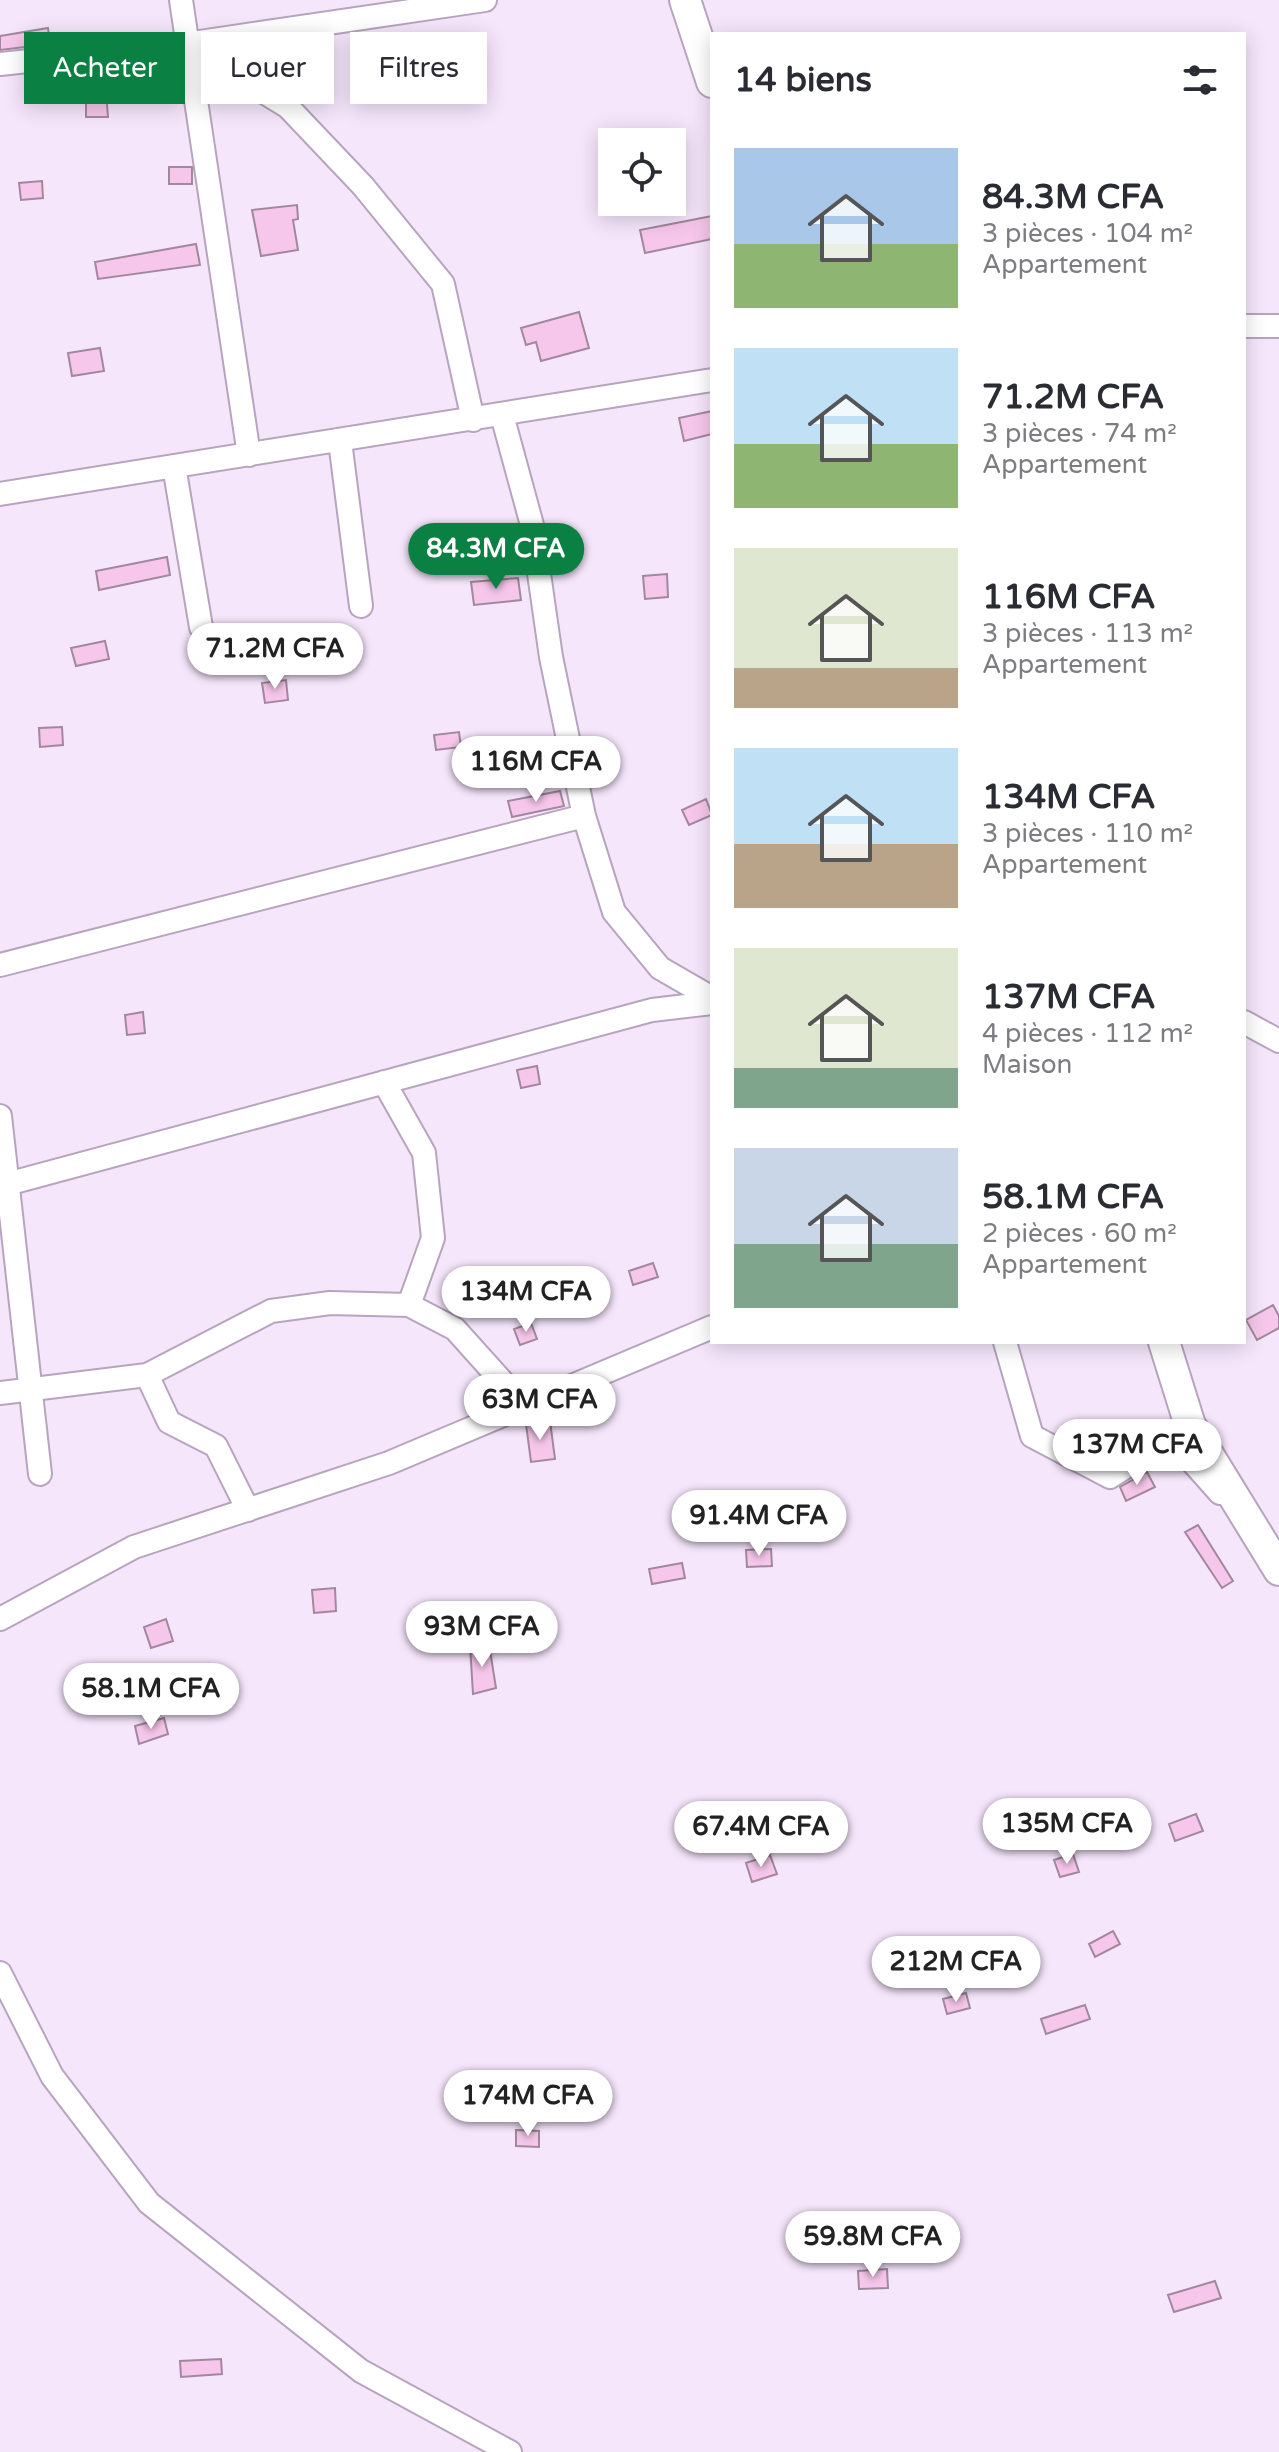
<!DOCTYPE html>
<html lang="fr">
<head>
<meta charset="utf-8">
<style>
	body { margin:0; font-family:"Varela Round",sans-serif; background:#f2f2f3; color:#2b2b33; height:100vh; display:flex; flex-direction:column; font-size:30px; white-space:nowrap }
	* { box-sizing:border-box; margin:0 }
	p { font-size:26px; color:#7c7c81 }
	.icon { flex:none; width:44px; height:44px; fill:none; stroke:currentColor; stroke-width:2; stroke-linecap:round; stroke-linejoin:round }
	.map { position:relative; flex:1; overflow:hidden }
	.details { position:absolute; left:710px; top:32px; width:536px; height:1312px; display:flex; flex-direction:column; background:#fff; border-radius:0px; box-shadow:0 4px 20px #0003 }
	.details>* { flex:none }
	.banner { position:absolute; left:24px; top:32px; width:566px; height:72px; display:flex; gap:16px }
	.buttons { position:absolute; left:598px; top:128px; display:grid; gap:16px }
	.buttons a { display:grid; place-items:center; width:88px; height:88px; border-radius:0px; background:#fff; box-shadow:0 4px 20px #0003; font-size:40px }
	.price { position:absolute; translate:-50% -68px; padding:0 18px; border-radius:28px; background:#fff; color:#222; font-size:26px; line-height:52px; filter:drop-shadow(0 2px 4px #0008) }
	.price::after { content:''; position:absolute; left:50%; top:48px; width:24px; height:18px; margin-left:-12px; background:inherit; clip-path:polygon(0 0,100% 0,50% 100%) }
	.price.on { background:#0b8043; color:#fff }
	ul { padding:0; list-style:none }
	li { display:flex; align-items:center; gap:24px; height:200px; padding:0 24px }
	li span { display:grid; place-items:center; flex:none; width:224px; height:160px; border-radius:0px; color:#555 }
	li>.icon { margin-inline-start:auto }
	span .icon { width:96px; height:96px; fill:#fffc; stroke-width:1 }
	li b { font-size:34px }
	h2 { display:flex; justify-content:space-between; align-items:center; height:96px; padding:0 24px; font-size:34px }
	.chip { padding:0 28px; border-radius:0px; background:#fff; box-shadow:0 4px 20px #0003; font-size:28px; line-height:72px }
	.chip.on { background:#0b8043; color:#fff }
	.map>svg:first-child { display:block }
	.building { fill:#f7c7eb; stroke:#a2889c; stroke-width:2 }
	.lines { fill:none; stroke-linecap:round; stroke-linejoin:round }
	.street-casing { stroke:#b7a4be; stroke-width:26 }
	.secondary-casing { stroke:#b7a4be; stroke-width:34 }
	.street { stroke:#fff; stroke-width:22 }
	.secondary { stroke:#fff; stroke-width:30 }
</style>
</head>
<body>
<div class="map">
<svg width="1279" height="2452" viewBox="0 0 1279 2452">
	<rect width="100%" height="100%" fill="#f6e6fc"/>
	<path class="building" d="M48,28L50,44L0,50V36Z
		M104,67L108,117H86V91L78,92L76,70Z
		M169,167H192V184H169Z
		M42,181L43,198L21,200L19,183Z
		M297,205L298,219L293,220L298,250L261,256L252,210Z
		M712,216V239L645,253L640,230Z
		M196,244L200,265L98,279L95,262Z
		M579,312L589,348L541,361L536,342L526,345L521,328Z
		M100,348L104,371L72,376L68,353Z
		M712,411V434L684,441L679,418Z
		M167,557L170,575L99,590L96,571Z
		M667,574L668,597L645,599L643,576Z
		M518,578L521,600L474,605L471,582Z
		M105,641L109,659L76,666L71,648Z
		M286,680L288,700L265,703L262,683Z
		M62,727L63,745L40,747L39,728Z
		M459,732L461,747L436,750L434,735Z
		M560,791L564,806L512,817L508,801Z
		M706,799L712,815L689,825L682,810Z
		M143,1012L145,1033L127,1035L125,1015Z
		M537,1066L540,1084L521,1088L517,1070Z
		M653,1263L658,1277L633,1285L629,1271Z
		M1273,1305L1279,1316V1328L1257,1340L1246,1320Z
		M531,1323L537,1339L520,1345L514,1329Z
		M550,1421L555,1459L531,1462L526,1424Z
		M1147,1472L1155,1487L1126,1501L1120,1487Z
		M1198,1525L1233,1581L1222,1588L1185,1532Z
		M771,1549L772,1566L747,1567L746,1550Z
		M682,1563L685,1578L652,1584L649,1569Z
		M335,1588L336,1611L314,1613L312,1590Z
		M166,1619L173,1641L151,1648L144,1627Z
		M489,1644L496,1688L473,1694L470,1645Z
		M164,1718L168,1734L139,1744L135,1726Z
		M1196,1814L1203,1831L1175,1841L1169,1824Z
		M1073,1854L1079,1872L1060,1877L1054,1860Z
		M770,1855L777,1874L752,1882L746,1863Z
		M1113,1931L1120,1944L1095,1957L1089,1944Z
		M966,1993L970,2008L947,2014L943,1999Z
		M1085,2005L1090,2019L1046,2034L1041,2019Z
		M516,2130L539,2131V2147L516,2146Z
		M887,2269L888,2288L859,2289L858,2271Z
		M1215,2281L1221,2298L1174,2312L1168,2295Z
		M221,2359L222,2374L181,2377L180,2361Z"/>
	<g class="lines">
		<defs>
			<path id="street" d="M181,0L249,455
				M186,44L288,107L363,186L443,284L473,420
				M0,64L186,44L485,0
				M1244,326H1279
				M502,415L532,525L551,657L584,816L614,912L660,968L712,998
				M340,441L361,606
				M174,466L201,627
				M0,494L712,380
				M0,965L584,816
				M1244,1022L1279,1041
				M384,1082L424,1153L433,1238L409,1305
				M0,1116L40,1474
				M0,1186L652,1010L712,1003
				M1005,1342L1032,1436L1110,1477L1171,1438L1220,1493
				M147,1375L169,1422L216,1446L248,1510
				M0,1393L147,1375L271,1311L330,1303L409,1305L455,1329L525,1407
				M0,1619L134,1547L389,1463L712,1327
				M0,1973L52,2076L149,2203L361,2371L510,2452"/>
			<path id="secondary" d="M685,0L712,82
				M1164,1342L1190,1425L1279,1570"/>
		</defs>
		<use href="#street" class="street-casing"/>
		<use href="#secondary" class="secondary-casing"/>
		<use href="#street" class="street"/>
		<use href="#secondary" class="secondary"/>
	</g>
</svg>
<div class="buttons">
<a><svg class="icon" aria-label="locate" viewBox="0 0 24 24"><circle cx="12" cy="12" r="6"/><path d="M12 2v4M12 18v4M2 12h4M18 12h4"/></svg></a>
</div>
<b class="price on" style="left:496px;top:591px">84.3M CFA</b>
<b class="price" style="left:275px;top:691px">71.2M CFA</b>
<b class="price" style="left:536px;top:804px">116M CFA</b>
<b class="price" style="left:526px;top:1334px">134M CFA</b>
<b class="price" style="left:540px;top:1442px">63M CFA</b>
<b class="price" style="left:1137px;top:1487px">137M CFA</b>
<b class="price" style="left:759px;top:1558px">91.4M CFA</b>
<b class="price" style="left:482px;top:1669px">93M CFA</b>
<b class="price" style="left:151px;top:1731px">58.1M CFA</b>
<b class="price" style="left:1067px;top:1866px">135M CFA</b>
<b class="price" style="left:761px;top:1869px">67.4M CFA</b>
<b class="price" style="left:956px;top:2004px">212M CFA</b>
<b class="price" style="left:528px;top:2138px">174M CFA</b>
<b class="price" style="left:873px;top:2279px">59.8M CFA</b>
<div class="banner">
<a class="chip on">Acheter</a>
<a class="chip">Louer</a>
<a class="chip">Filtres</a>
</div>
<section class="details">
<h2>14 biens<svg class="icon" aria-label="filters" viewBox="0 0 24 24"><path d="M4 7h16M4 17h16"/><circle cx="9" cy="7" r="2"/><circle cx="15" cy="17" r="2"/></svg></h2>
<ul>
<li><span style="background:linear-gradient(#a9c7e8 60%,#8fb573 0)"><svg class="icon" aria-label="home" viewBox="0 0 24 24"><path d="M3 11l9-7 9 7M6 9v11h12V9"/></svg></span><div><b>84.3M CFA</b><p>3 pièces · 104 m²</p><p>Appartement</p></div></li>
<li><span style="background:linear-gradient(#bfe0f5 60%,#8fb573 0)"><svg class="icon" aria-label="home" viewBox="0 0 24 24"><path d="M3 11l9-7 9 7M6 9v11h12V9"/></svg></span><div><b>71.2M CFA</b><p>3 pièces · 74 m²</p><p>Appartement</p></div></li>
<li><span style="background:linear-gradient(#dfe7d0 75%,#b9a48a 0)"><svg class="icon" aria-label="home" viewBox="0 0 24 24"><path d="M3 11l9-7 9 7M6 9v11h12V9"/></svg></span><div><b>116M CFA</b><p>3 pièces · 113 m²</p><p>Appartement</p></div></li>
<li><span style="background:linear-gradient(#bfe0f5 60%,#b9a48a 0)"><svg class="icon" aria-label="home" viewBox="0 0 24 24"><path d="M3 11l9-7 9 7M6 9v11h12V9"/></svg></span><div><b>134M CFA</b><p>3 pièces · 110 m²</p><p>Appartement</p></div></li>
<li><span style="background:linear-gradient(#dfe7d0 75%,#7fa58c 0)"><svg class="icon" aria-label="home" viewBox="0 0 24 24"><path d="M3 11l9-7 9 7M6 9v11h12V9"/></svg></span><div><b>137M CFA</b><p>4 pièces · 112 m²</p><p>Maison</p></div></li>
<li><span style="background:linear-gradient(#c9d6e8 60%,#7fa58c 0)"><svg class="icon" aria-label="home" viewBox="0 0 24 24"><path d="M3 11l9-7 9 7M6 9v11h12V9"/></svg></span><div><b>58.1M CFA</b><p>2 pièces · 60 m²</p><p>Appartement</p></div></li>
</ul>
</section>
</div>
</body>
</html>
